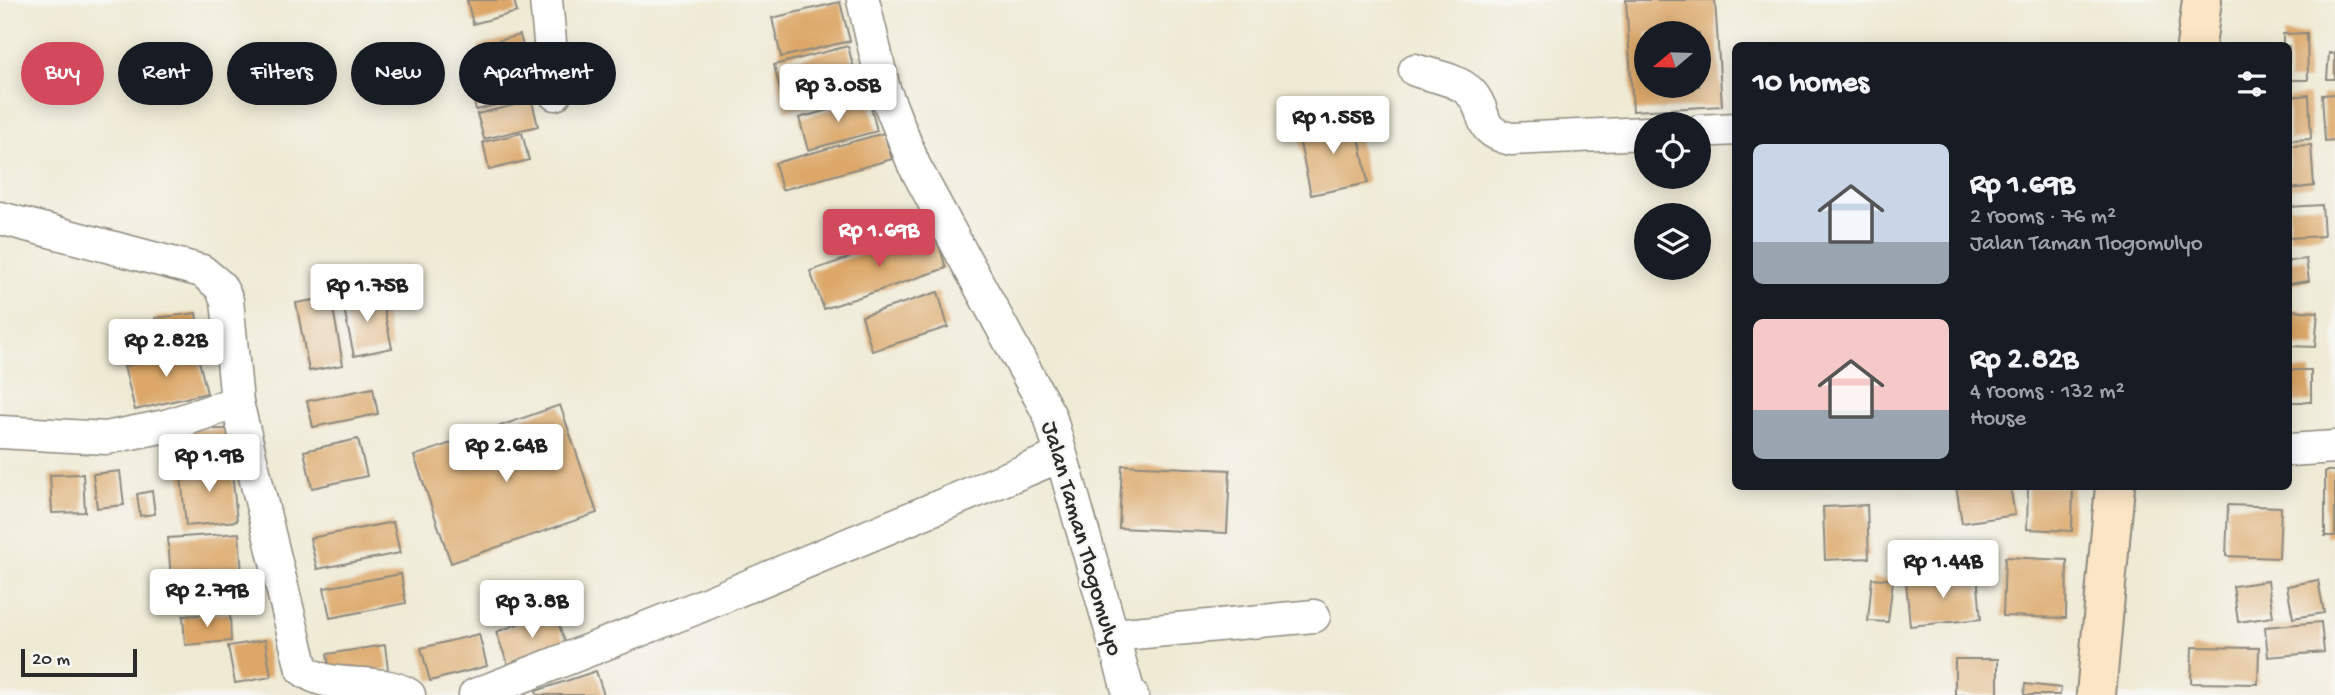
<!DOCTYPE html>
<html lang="en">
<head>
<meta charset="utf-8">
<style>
	body { margin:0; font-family:"Gochi Hand",sans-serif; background:#242831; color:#f1f3f6; height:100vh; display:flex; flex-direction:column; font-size:26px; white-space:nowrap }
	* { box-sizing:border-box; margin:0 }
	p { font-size:23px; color:#9ea1a6 }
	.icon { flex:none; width:38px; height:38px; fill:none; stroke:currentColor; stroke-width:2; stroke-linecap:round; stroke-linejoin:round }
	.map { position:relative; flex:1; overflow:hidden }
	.sheet { position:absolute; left:1732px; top:42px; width:560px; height:448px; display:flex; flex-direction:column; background:#171b24; border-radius:10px; box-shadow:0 4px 18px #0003 }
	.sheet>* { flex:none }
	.banner { position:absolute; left:21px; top:42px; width:665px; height:63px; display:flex; gap:14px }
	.needle { width:46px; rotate:251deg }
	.buttons { position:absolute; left:1634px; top:21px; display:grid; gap:14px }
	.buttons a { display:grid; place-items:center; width:77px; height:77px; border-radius:50%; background:#171b24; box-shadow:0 4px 18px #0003; font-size:35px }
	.scale { position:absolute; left:21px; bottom:18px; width:116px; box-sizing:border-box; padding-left:7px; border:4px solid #2b2b2b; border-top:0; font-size:19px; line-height:24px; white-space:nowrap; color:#2b2b2b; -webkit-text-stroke:5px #f6f6f2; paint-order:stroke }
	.price { position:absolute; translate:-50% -60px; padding:0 16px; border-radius:7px; background:#fff; color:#222; font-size:23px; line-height:46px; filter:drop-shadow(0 2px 4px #0008) }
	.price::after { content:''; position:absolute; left:50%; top:42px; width:21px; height:16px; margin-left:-10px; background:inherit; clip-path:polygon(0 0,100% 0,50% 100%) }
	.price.selected { background:#d1495b; color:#fff }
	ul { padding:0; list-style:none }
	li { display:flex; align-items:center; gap:21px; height:175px; padding:0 21px }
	li span { display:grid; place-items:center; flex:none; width:196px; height:140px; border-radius:10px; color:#555 }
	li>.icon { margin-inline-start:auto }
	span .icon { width:84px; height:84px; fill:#fffc; stroke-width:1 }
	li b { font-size:30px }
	h2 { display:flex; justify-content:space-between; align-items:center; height:84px; padding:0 21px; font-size:30px }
	.pill { padding:0 24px; border-radius:32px; background:#171b24; box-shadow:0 4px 18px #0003; font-size:24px; line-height:63px }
	.pill.selected { background:#d1495b; color:#fff }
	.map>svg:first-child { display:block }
	.building { fill:#dca767; fill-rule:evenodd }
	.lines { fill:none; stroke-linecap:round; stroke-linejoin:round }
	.street-casing { stroke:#8d8a80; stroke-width:35 }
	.secondary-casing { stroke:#8d8a80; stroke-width:42 }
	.street { stroke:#fff; stroke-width:32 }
	.secondary { stroke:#fce5c4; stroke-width:38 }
	.labels { text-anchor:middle; stroke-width:5; stroke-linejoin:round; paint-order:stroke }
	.street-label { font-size:24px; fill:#2b2b2b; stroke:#f6f6f2 }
</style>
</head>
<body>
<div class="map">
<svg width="2335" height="695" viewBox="0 0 2335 695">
	<rect width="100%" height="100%" fill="#f6f6f2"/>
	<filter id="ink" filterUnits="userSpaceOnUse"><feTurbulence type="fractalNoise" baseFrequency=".0143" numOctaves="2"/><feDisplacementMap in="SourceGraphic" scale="14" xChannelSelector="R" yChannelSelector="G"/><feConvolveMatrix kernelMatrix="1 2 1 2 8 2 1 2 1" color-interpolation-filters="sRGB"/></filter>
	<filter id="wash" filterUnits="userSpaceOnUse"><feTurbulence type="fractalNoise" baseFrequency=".00686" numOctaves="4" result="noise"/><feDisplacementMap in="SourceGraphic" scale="28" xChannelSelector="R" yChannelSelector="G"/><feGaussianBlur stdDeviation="1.57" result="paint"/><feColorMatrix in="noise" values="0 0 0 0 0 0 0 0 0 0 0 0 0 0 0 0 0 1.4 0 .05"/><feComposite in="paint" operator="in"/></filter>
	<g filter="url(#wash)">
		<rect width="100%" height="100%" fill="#efead4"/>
		<g id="blocks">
			<path class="building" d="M467,0H514L517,12L473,24Z
				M1626,0H1715L1722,106L1633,111ZM1647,33H1699V86H1647Z
				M840,2L850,41L781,57L772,18Z
				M2307,33L2308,80H2289V46H2283V34Z
				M520,35L528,65L485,76L478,46Z
				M848,46L860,93L785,111L774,65Z
				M2329,53L2335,54V79H2327Z
				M539,64L547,93L476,110L469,81Z
				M2335,94V140L2325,141L2322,95Z
				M2309,95L2311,139L2289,140V97Z
				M869,99L877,131L808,150L799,118Z
				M532,101L538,126L484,139L477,114Z
				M1355,117L1368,183L1311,195L1297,129Z
				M522,133L529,160L489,170L483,142Z
				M884,133L892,159L782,190L775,163Z
				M2311,145L2314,186L2289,189V146Z
				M2322,205L2324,236L2289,238V207Z
				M934,229L946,268L824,309L810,271Z
				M2306,259L2309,281L2289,284V261Z
				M380,291L392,348L354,356L342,299Z
				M938,292L948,327L872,351L862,316Z
				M331,297L343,365L309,371L296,303Z
				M2289,310L2318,312L2315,347L2289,346Z
				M196,313L200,339L159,345L155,318Z
				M196,349L207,393L135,410L124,366Z
				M2289,370H2311V402H2289Z
				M373,388L378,414L313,427L307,401Z
				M560,405L597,513L451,563L414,456Z
				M180,429H232V450H179Z
				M358,439L367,476L312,488L304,451Z
				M231,461L237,521L186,526L180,466Z
				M1122,465L1230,470L1227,533L1119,528Z
				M120,471L124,505L97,508L93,474Z
				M2325,471H2335V536H2325Z
				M83,474L85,512L52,513L50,475Z
				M1956,486H2010L2015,515L1962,523Z
				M2028,486H2073L2072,531L2027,529Z
				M152,491L155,514L140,516L137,494Z
				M1867,505L1869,558L1825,560L1823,507Z
				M2228,505L2281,507L2279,558L2226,556Z
				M393,522L400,553L317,569L310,538Z
				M239,533L244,603L173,608L168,538Z
				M2005,557L2067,560L2066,618L2003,616Z
				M401,574L406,603L330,618L324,588Z
				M1977,574L1981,619L1910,626L1906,581Z
				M1872,578L1893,580L1888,622L1868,621Z
				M2318,580L2324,613L2293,618L2287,586Z
				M2268,581L2273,617L2238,622L2233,586Z
				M554,611L567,648L510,670L496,632Z
				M230,613L231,641L185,645L183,616Z
				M2321,622L2324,652L2268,657L2265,627Z
				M479,634L487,666L430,681L421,648Z
				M265,640L271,677L235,683L228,646Z
				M385,645L388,670L331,679L327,654Z
				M2192,647L2259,648L2258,684L2191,683Z
				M1955,659H1998V695H1955Z
				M596,671L604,695H537L536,691Z
				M2025,684L2061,688L2060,695H2024Z"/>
		</g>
	</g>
	<g filter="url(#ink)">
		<use href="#blocks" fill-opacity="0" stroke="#8d8a80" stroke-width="2"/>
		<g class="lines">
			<defs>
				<path id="street" d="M546,0L555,94
					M863,0L884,89L914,165L1050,416L1128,690L1132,695
					M1415,70C1432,76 1458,79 1471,93C1490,114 1474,130 1511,139L1647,133
					M1699,131L1736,129
					M0,218L202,271L220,286L227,300L237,402L302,669C332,693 377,675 409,695
					M0,432L106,438L166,426L237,402
					M2289,450L2335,447
					M1113,635L1314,616
					M475,695L691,610L1060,456"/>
				<path id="secondary" d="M2196,46L2202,0
					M2096,695L2115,486"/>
			</defs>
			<use href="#street" class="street-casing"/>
			<use href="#secondary" class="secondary-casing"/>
			<use href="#street" class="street"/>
			<use href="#secondary" class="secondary"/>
		</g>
	</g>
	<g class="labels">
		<g class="street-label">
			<text transform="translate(1084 538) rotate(74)" y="8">Jalan Taman Tlogomulyo</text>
		</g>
	</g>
</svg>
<div class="buttons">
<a><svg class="needle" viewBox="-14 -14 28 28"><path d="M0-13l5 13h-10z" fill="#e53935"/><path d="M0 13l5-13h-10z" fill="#9ea1a6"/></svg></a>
<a><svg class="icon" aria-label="locate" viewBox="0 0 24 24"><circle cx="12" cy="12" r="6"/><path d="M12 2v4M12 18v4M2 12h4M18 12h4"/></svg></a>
<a><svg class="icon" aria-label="layers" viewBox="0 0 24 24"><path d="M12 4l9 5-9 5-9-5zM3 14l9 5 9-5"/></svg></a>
</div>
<div class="scale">20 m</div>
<b class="price" style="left:838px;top:124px">Rp 3.05B</b>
<b class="price" style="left:1333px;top:156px">Rp 1.55B</b>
<b class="price selected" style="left:879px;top:269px">Rp 1.69B</b>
<b class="price" style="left:367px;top:324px">Rp 1.75B</b>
<b class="price" style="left:166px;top:379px">Rp 2.82B</b>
<b class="price" style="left:506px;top:484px">Rp 2.64B</b>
<b class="price" style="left:209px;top:494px">Rp 1.9B</b>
<b class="price" style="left:1943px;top:600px">Rp 1.44B</b>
<b class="price" style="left:207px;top:629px">Rp 2.79B</b>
<b class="price" style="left:532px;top:640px">Rp 3.8B</b>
<div class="banner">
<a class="pill selected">Buy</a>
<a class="pill">Rent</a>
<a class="pill">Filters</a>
<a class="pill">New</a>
<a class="pill">Apartment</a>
</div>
<section class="sheet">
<h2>10 homes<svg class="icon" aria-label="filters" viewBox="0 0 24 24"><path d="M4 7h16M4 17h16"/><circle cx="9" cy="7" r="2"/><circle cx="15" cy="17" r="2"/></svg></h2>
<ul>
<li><span style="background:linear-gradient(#c9d6e8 70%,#9aa5b1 0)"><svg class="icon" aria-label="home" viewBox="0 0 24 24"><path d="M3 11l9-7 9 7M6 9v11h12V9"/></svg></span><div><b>Rp 1.69B</b><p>2 rooms · 76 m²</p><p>Jalan Taman Tlogomulyo</p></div></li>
<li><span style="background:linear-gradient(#f6c9c9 65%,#9aa5b1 0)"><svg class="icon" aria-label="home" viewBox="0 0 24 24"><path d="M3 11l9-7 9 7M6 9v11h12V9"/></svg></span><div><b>Rp 2.82B</b><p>4 rooms · 132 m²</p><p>House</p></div></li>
</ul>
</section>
</div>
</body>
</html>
